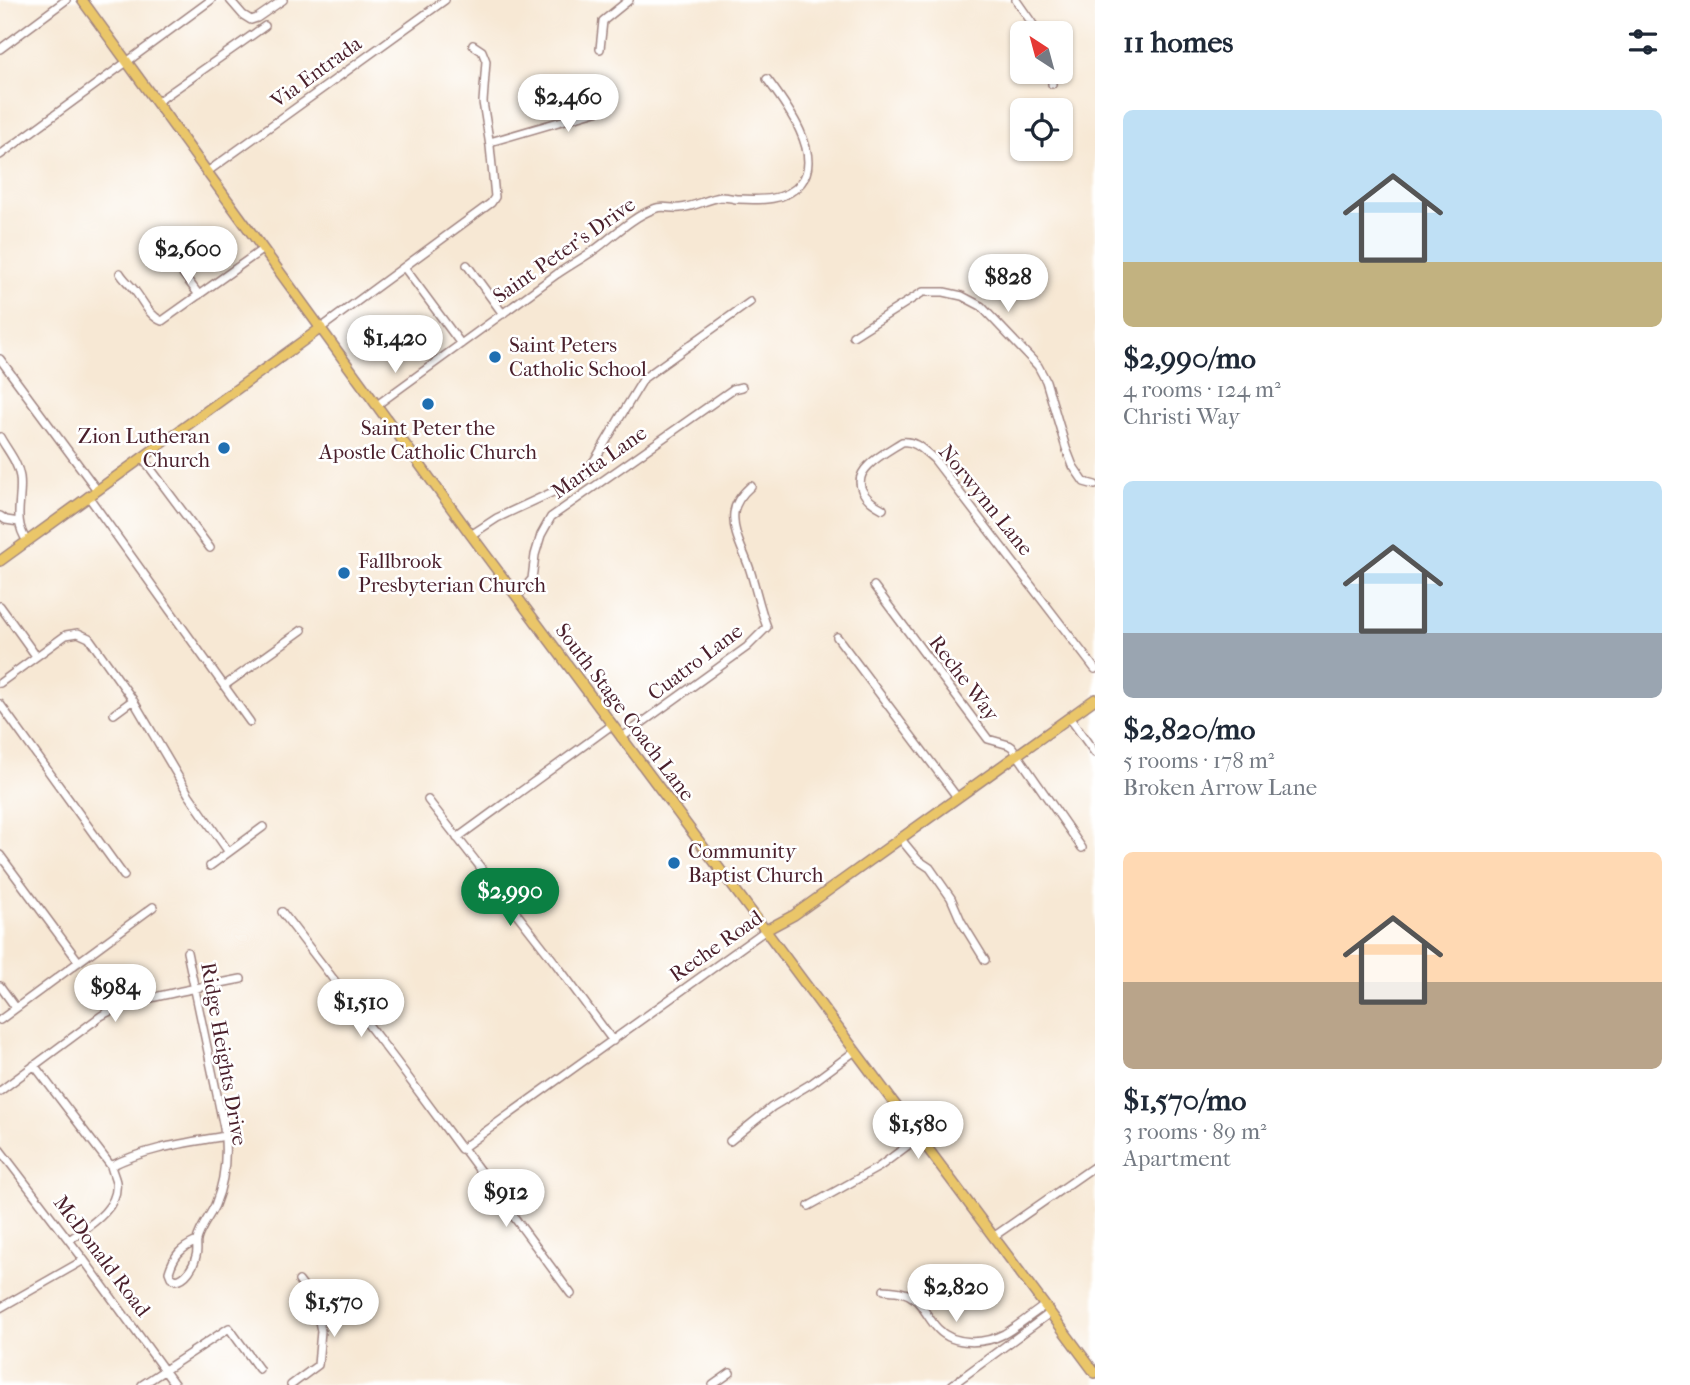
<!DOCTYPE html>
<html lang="en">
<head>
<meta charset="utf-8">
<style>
	body { margin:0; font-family:"IM FELL French Canon",serif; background:#f2f2f3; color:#1f2937; height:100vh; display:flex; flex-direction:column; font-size:26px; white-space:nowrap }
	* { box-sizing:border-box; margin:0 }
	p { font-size:23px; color:#747a83 }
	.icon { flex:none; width:38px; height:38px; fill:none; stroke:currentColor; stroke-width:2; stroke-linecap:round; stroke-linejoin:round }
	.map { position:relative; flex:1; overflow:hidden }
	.drawer { display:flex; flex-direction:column; background:#fff; width:595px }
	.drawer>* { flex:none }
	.needle { width:46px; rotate:324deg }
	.fabs { position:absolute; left:1010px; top:21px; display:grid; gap:14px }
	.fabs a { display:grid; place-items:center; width:63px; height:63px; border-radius:10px; background:#fff; box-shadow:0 2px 5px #0004; font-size:35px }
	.price { position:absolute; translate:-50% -60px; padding:0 16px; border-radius:24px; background:#fff; color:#222; font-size:23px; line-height:46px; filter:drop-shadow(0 2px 4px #0008) }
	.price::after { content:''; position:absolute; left:50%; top:42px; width:21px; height:16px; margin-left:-10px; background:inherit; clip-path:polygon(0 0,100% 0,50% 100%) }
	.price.active { background:#0b8043; color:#fff }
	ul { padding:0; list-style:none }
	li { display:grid; align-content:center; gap:14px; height:371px; padding:0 28px }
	li span { display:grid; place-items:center; height:217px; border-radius:10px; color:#555 }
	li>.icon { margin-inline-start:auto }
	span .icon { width:126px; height:126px; fill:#fffc; stroke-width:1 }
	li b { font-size:30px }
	h2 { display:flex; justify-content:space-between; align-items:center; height:84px; padding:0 28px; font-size:30px }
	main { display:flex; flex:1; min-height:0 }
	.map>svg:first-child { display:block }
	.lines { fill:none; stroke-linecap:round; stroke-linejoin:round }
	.minor-casing { stroke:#a08480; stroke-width:10 }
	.major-casing { stroke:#a08480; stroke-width:12 }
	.minor { stroke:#fff; stroke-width:7 }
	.major { stroke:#eac669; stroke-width:9 }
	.poi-dot { fill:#1f6fb2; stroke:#fff; stroke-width:2.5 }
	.labels { text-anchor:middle; stroke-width:5; stroke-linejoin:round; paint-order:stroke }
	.street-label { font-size:21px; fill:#4a1f2b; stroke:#fff }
	.poi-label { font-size:21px; fill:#4a1f2b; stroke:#fff; text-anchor:start }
</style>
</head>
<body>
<main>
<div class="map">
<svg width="1095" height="1385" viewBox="0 0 1095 1385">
	<rect width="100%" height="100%" fill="#fff"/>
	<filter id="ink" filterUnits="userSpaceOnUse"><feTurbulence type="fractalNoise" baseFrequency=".0143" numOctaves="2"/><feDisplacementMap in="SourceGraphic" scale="14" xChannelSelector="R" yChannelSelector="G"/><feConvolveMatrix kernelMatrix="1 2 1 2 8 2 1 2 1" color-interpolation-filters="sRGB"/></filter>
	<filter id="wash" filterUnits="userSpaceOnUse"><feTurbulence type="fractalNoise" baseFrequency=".00686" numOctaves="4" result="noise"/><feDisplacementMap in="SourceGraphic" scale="28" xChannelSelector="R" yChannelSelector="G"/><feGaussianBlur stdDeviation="1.57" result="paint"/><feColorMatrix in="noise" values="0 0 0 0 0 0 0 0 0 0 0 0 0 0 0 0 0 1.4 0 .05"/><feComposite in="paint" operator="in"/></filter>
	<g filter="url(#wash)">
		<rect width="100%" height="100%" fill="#f7e8d4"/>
	</g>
	<g filter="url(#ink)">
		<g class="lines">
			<defs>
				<path id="minor" d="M230,0L243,15L251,20L257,18L283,0
					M1016,0L1039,33
					M0,49L66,0
					M600,49L603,21L629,0
					M1052,84V72
					M157,102L265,26
					M490,142L603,109L609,103L611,94
					M0,155L211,0
					M207,172L445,0
					M157,239L199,295
					M467,265L503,314
					M404,267L461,344
					M120,273C124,280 130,284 135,291C143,301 149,316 162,321L263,249
					M321,328L491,203L495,197L490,146L483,102L486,61L482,51L473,45
					M853,336L923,292H944L962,296L981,306L1038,366L1046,381L1066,448L1073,466L1084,482L1095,485
					M0,359L97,490
					M377,405C437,362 497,317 557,274C569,266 581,259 593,251C613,237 630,218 654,209C662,205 671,209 680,208C694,207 707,199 721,197C726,197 731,198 736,199C758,200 786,202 801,183C824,154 784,102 767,79
					M0,437C7,450 18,462 20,477C23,499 12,520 27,541
					M142,457L210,548
					M88,496L250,722
					M883,509C865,500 850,483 869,465C878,456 891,449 902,442C915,440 924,451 934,459L1095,669
					M0,516L6,520L19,522
					M471,535L497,518L568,485L583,476L596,458L619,419L644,378L750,302
					M874,586L988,739L1009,745L1012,747L1082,848
					M517,597L532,579L535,555L541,535L551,517L733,389L742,387
					M0,606L36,656
					M837,637L957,797
					M0,683L66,635L78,633L89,638L133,700L189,795L228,851
					M224,686L302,630
					M0,704L124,876
					M114,714L133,700
					M1069,717L1095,753
					M621,738L747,647L767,627C760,609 756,589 750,570C744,551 732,533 734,513C735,502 743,493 751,486
					M428,800L556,964L613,1041
					M457,838L612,725
					M900,838L918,860L930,868L951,898L961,921L985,960
					M0,855L79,962
					M210,866L263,827
					M282,912L396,1061L461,1149L766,930
					M187,952L224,1128C227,1153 225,1181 215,1205C210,1216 200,1228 197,1240C196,1245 198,1251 196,1256C194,1266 186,1279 176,1280L171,1277L169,1272C174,1255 181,1248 197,1241
					M0,986L16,1008
					M0,1020L153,907
					M34,1065L111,1166C112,1171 115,1177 116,1182C120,1209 87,1227 69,1240
					M0,1091L101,1016C121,1004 142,1000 164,995C190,989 215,984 241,979
					M730,1141L772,1107L812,1083L855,1051
					M463,1148L571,1294
					M0,1150L84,1260L175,1385
					M111,1166C146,1148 186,1143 225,1136
					M809,1206L879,1167L919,1137
					M993,1237L1095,1166
					M884,1290C895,1291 906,1291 915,1299C924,1307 929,1320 938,1329C954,1346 985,1344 1004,1334C1018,1326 1031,1315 1044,1306
					M0,1308L84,1260
					M142,1385L229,1328L259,1369
					M291,1385L318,1365L321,1331L316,1306L314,1301L299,1281
					M713,1385L730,1373
					M952,1385L1050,1313"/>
				<path id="major" d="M82,0L471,535L1095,1373
					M0,561L321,328
					M766,930L794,915L1095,699"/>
			</defs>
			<use href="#minor" class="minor-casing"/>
			<use href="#major" class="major-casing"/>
			<use href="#minor" class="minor"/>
			<use href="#major" class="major"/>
		</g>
	</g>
	<g class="poi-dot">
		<circle cx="495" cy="357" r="7"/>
		<circle cx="428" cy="404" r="7"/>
		<circle cx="224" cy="448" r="7"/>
		<circle cx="344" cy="573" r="7"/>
		<circle cx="674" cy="863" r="7"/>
	</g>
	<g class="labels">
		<g class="street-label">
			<text transform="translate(316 72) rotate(-36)" y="7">Via Entrada</text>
			<text transform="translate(564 250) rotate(-35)" y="7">Saint Peter's Drive</text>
			<text transform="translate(599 462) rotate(-35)" y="7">Marita Lane</text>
			<text transform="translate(986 500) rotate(51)" y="7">Norwynn Lane</text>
			<text transform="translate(695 662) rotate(-37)" y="7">Cuatro Lane</text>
			<text transform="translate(964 678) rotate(53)" y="7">Reche Way</text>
			<text transform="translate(625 712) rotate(53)" y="7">South Stage Coach Lane</text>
			<text transform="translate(716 946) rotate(-35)" y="7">Reche Road</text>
			<text transform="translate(224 1054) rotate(80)" y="7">Ridge Heights Drive</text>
			<text transform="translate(102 1256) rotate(53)" y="7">McDonald Road</text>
		</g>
		<g class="poi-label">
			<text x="509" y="352">Saint Peters<tspan x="509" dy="24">Catholic School</tspan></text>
			<text x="428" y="435" text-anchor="middle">Saint Peter the<tspan x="428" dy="24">Apostle Catholic Church</tspan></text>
			<text x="210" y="443" text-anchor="end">Zion Lutheran<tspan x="210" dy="24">Church</tspan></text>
			<text x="358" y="568">Fallbrook<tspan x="358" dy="24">Presbyterian Church</tspan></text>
			<text x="688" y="858">Community<tspan x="688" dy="24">Baptist Church</tspan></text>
		</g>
	</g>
</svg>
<div class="fabs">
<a><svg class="needle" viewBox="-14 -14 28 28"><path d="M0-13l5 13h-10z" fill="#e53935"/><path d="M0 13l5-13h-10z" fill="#747a83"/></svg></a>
<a><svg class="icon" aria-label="locate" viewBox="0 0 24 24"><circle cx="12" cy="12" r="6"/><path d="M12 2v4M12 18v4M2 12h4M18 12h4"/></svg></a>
</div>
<b class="price" style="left:568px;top:134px">$2,460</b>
<b class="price" style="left:188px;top:286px">$2,600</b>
<b class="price" style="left:1008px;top:314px">$828</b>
<b class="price" style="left:395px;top:375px">$1,420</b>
<b class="price active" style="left:510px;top:928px">$2,990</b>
<b class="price" style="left:115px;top:1024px">$984</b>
<b class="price" style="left:361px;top:1039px">$1,510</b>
<b class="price" style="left:918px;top:1161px">$1,580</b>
<b class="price" style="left:506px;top:1229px">$912</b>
<b class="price" style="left:956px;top:1324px">$2,820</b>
<b class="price" style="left:334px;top:1339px">$1,570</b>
</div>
<section class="drawer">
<h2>11 homes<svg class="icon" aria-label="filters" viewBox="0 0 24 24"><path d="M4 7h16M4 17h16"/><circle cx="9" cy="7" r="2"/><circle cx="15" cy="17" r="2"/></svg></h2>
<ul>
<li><span style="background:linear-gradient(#bfe0f5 70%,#c2b280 0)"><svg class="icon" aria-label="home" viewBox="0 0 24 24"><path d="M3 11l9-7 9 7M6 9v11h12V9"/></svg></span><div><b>$2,990/mo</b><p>4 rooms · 124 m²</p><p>Christi Way</p></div></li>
<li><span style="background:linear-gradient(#bfe0f5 70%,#9aa5b1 0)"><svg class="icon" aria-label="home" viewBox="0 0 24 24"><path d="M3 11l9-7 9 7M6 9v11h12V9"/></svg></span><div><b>$2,820/mo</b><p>5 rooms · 178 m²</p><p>Broken Arrow Lane</p></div></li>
<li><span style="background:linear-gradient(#ffd9b3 60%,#b9a48a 0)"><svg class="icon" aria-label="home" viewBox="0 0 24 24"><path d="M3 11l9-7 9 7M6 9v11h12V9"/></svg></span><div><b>$1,570/mo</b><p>3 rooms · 89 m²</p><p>Apartment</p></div></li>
</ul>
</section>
</main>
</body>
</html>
